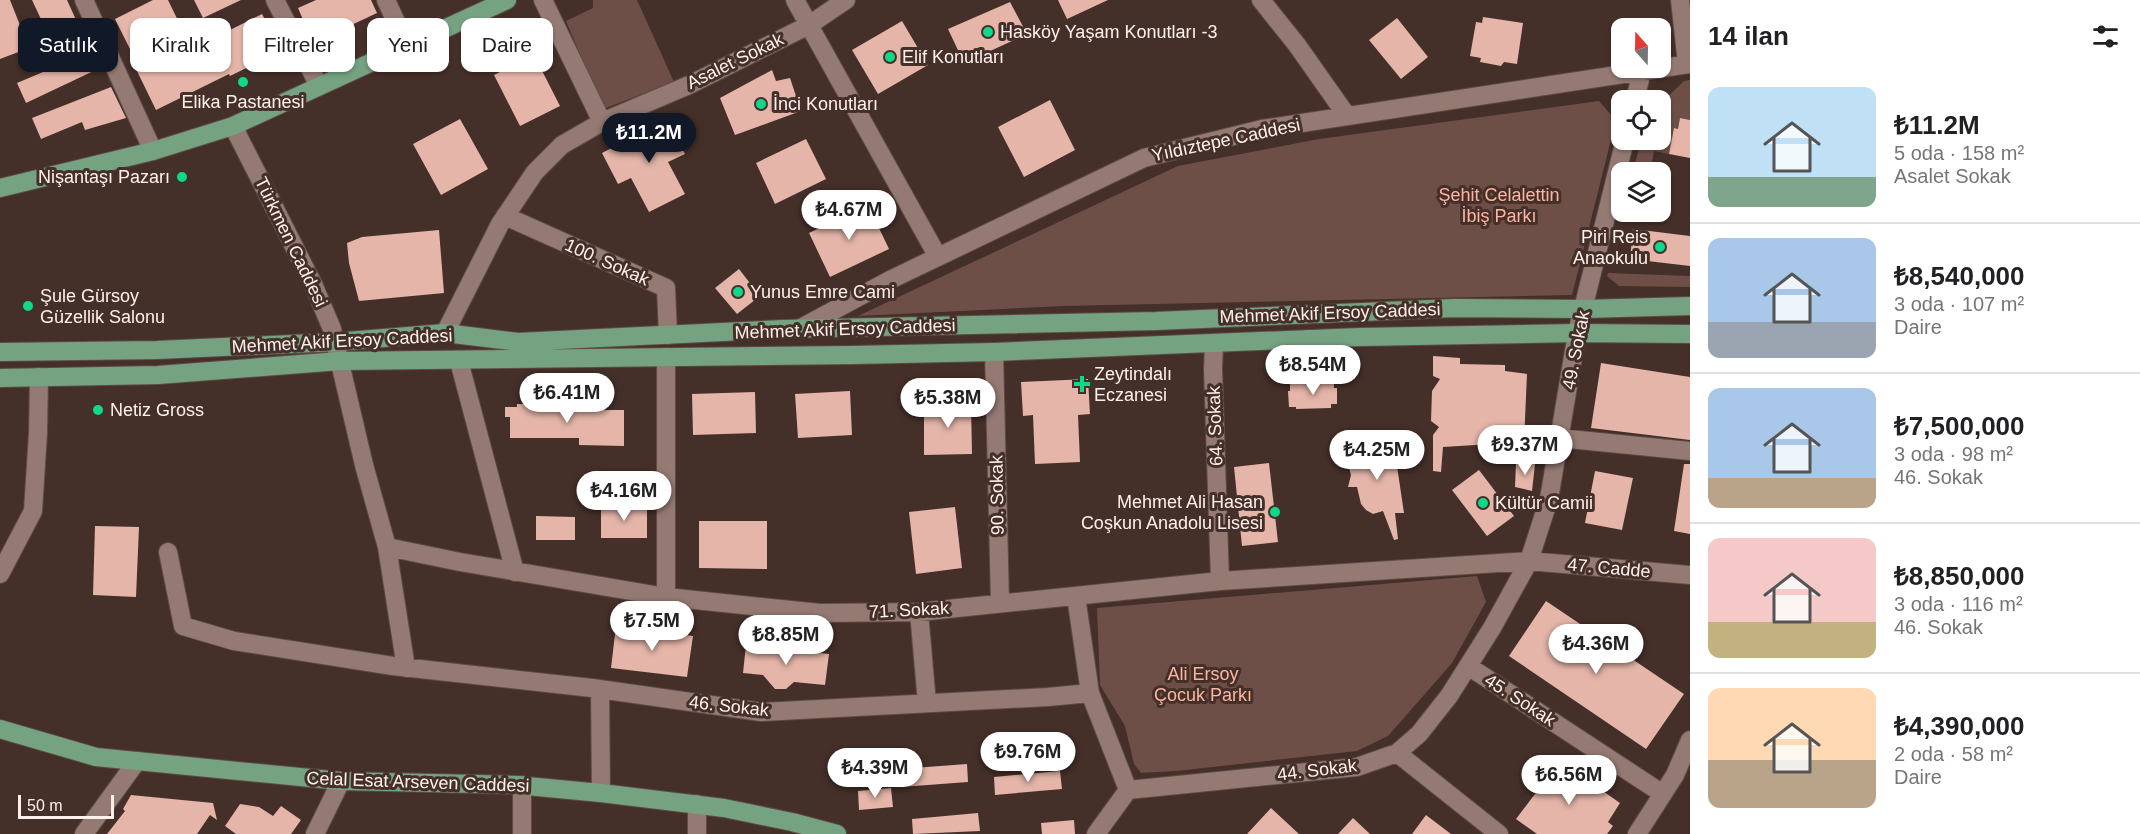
<!DOCTYPE html>
<html lang="tr">
<head>
<meta charset="utf-8">
<style>
	body { margin:0; font-family:Helvetica,sans-serif; background:#f2f2f2; color:#202124; height:100vh; display:flex; flex-direction:column; font-size:22px; white-space:nowrap }
	* { box-sizing:border-box; margin:0 }
	p { font-size:20px; color:#757577 }
	.icon { flex:none; width:33px; height:33px; fill:none; stroke:currentColor; stroke-width:2; stroke-linecap:round; stroke-linejoin:round }
	.map { position:relative; flex:1; overflow:hidden }
	.sheet { display:flex; flex-direction:column; background:#fff; width:450px }
	.sheet>* { flex:none }
	.top-card { position:absolute; left:18px; top:18px; width:570px; height:54px; display:flex; gap:12px }
	.needle { width:39px; rotate:340deg }
	.fabs { position:absolute; left:1611px; top:18px; display:grid; gap:12px }
	.fabs a { display:grid; place-items:center; width:60px; height:60px; border-radius:12px; background:#fff; box-shadow:0 2px 4px #0004; font-size:30px }
	.scale { position:absolute; left:18px; bottom:15px; width:96px; box-sizing:border-box; padding-left:6px; border:3px solid #fff0ec; border-top:0; font-size:16px; line-height:21px; white-space:nowrap; color:#fff0ec; -webkit-text-stroke:4px #452f29; paint-order:stroke }
	.price { position:absolute; translate:-50% -51px; padding:0 14px; border-radius:21px; background:#fff; color:#222; font-size:20px; line-height:39px; filter:drop-shadow(0 2px 3px #0008) }
	.price::after { content:''; position:absolute; left:50%; top:36px; width:18px; height:14px; margin-left:-9px; background:inherit; clip-path:polygon(0 0,100% 0,50% 100%) }
	.price.current { background:#111827; color:#fff }
	ul { padding:0; list-style:none }
	li { display:flex; align-items:center; gap:18px; height:150px; padding:0 18px }
	li+li { border-top:2px solid #e0e0e0 }
	li span { display:grid; place-items:center; flex:none; width:168px; height:120px; border-radius:12px; color:#555 }
	li>.icon { margin-inline-start:auto }
	span .icon { width:72px; height:72px; fill:#fffc; stroke-width:1 }
	li b { font-size:26px }
	h2 { display:flex; justify-content:space-between; align-items:center; height:72px; padding:0 18px; font-size:26px }
	.chip { padding:0 21px; border-radius:12px; background:#fff; box-shadow:0 2px 4px #0004; font-size:21px; line-height:54px }
	.chip.current { background:#111827; color:#fff }
	main { display:flex; flex:1; min-height:0 }
	.map>svg:first-child { display:block }
	.green { fill:#6e4f47 }
	.building { fill:#e4b5a8 }
	.lines { fill:none; stroke-linecap:round; stroke-linejoin:round }
	.minor-casing { stroke:#5e4b46; stroke-width:20 }
	.major-casing { stroke:#5e4b46; stroke-width:20 }
	.minor { stroke:#947a73; stroke-width:18 }
	.major { stroke:#75a381; stroke-width:18 }
	.poi-dot { fill:#0ed98a; stroke:#452f29; stroke-width:2 }
	.labels { text-anchor:middle; stroke-width:6; stroke-linejoin:round; paint-order:stroke }
	.poi-label { font-size:18px; fill:#fff0ec; stroke:#452f29; text-anchor:start }
	.street-label { font-size:18px; fill:#fff0ec; stroke:#452f29 }
	.park-label { font-size:18px; fill:#fcb5a2; stroke:#452f29 }
</style>
</head>
<body>
<main>
<div class="map">
<svg width="1690" height="834" viewBox="0 0 1690 834">
	<rect width="100%" height="100%" fill="#452f29"/>
	<path class="green" d="M593,0H637L674,82L603,109L566,21L593,8Z
		M1690,80V120L1680,118L1678,129L1675,128L1669,154L1654,151L1650,172H1633L1641,140H1660L1661,103L1684,81Z
		M1599,101L1611,115L1614,128L1572,295L1062,306L858,316L1178,166L1319,139Z
		M1608,273L1690,276V287L1619,286L1607,276Z
		M1477,576L1486,602L1452,663L1388,736L1357,751L1176,771L1141,773L1134,764L1125,726L1100,685L1097,608Z"/>
	<path class="building" d="M0,0H10L29,48L0,59Z
		M32,0H67L82,33L86,31L102,67L26,103L17,83L62,64Z
		M153,0H168L188,41L190,39L194,48L262,14L281,51L230,76L229,74L156,110L135,67L138,65L115,19Z
		M194,0H241L203,18Z
		M316,0H371L377,13L313,43L298,8Z
		M1058,0H1108L1067,19Z
		M1010,2L1027,34L964,63L948,29Z
		M1483,17L1523,23L1517,64L1504,62L1501,66L1480,62L1481,58L1470,56L1476,22L1482,23Z
		M1397,18L1428,57L1401,79L1369,40Z
		M902,21L928,65L878,94L852,50Z
		M534,55L560,106L520,126L494,75Z
		M772,70L776,81L790,78L801,111L735,135L720,98Z
		M111,87L126,118L85,130L82,122L41,139L32,118Z
		M1050,100L1075,150L1024,177L998,127Z
		M1680,118L1690,120V158L1669,154L1674,128L1678,129Z
		M460,119L488,169L441,195L413,144Z
		M667,119L685,154L668,162L685,194L649,212L631,178L618,184L602,153Z
		M806,139L826,179L775,204L756,163Z
		M868,205L889,249L830,277L809,233Z
		M1633,229L1690,236V266L1630,259Z
		M439,230L444,293L359,301L349,263L347,243L362,237Z
		M739,269L760,296L737,314L715,288Z
		M1433,356L1460,358V364L1505,365V371L1527,374L1524,442L1443,447L1441,472L1433,471V435L1439,427L1431,421L1432,391L1440,379L1433,376Z
		M1601,363L1690,377V440L1591,428Z
		M1088,379L1090,414L1078,415L1080,462L1035,464L1033,415L1023,416L1021,382Z
		M1318,382H1334V388H1337V404H1331V408L1296,409V407H1289L1288,391H1290V383H1302L1310,386Z
		M850,391L852,435L798,438L795,394Z
		M755,392L756,433L693,435L692,394Z
		M924,403H971L972,454L924,455Z
		M517,404L586,405V410H624V446L579,445V438H510V417H505V407H517Z
		M1386,442V447L1394,446L1404,513H1395L1398,539L1394,540L1383,511L1373,514L1366,510L1361,504L1357,487H1348L1351,475L1345,453L1359,452L1357,447Z
		M1526,462L1535,464L1532,491L1515,487L1516,463L1525,465Z
		M1269,463L1278,542L1242,546L1234,467Z
		M1684,464H1690V534L1674,531Z
		M1479,470L1514,516L1487,536L1452,490Z
		M1595,471L1633,478L1622,530L1585,523Z
		M601,505H647V538H601Z
		M955,507L962,568L916,574L909,512Z
		M536,516L575,517V540H536Z
		M699,521H767V569L699,568Z
		M95,526L139,527L136,597L93,595Z
		M1546,601L1684,694L1646,749L1509,656Z
		M616,626L693,636L687,677L611,668Z
		M746,645L829,654L825,685L794,682L786,689H775L763,675L743,673Z
		M1560,761L1620,803L1608,822L1613,826L1607,834H1537L1516,819Z
		M967,764L968,782L901,787L900,769Z
		M1060,771L1062,789L995,795L994,777Z
		M891,788L893,807L859,810L858,791Z
		M131,795L213,803L217,820L210,815L197,834H107L125,811L123,809Z
		M240,804L259,807L273,816L281,806L301,820L291,834H236L225,826Z
		M1271,808L1299,834H1247Z
		M978,813L980,831L913,834L912,819Z
		M1426,815L1451,834H1412Z
		M1353,818L1370,834H1338Z
		M1074,820L1075,834H1042L1041,823Z"/>
	<g class="lines">
		<defs>
			<path id="minor" d="M84,0L153,151
				M275,0L319,86
				M386,0L407,46
				M543,0L602,122
				M795,0L938,257
				M1261,0L1297,45L1347,116
				M1680,0L1687,64
				M1635,100L1642,71
				M233,126L313,284L332,329L364,465L387,547L406,668
				M505,216L666,288L668,335
				M799,329L892,279L1144,158L1262,129L1690,64
				M445,333L500,224L535,172L562,145L602,122L689,85L809,25L846,0
				M1308,339L1310,375
				M1214,344L1213,369L1220,581
				M994,352L1000,602
				M459,361L515,572
				M1559,438L1690,451
				M387,547L460,562L666,597L820,613L919,612L1220,581L1529,561L1690,575
				M168,552L183,626L234,641L393,666L592,688L761,712L1048,697L1090,693
				M0,574L33,511L38,433L39,377
				M1076,596L1090,693L1128,790
				M666,597V357
				M919,612L927,703
				M1468,666L1663,794
				M600,689L601,793
				M1397,753L1499,834
				M697,804V834
				M84,834L137,761
				M315,834L341,781
				M522,834V785
				M1096,834L1128,790L1357,767L1397,753L1419,734L1449,696L1492,628L1529,561L1549,499L1577,333L1625,140
				M1637,834L1675,775L1690,740"/>
			<path id="major" d="M0,188L153,151L233,126L507,0
				M0,352L157,350L335,342L445,333L518,342L783,329L1156,321L1454,308L1584,309L1690,306
				M0,378L158,375L340,361L853,355L994,352L1360,337L1577,333L1690,334
				M0,729L96,757L341,781L516,785L601,793L724,808L792,822L837,834"/>
		</defs>
		<use href="#minor" class="minor-casing"/>
		<use href="#major" class="major-casing"/>
		<use href="#minor" class="minor"/>
		<use href="#major" class="major"/>
	</g>
	<g class="poi-dot">
		<circle cx="988" cy="32" r="6"/>
		<circle cx="890" cy="57" r="6"/>
		<circle cx="243" cy="82" r="6"/>
		<circle cx="761" cy="104" r="6"/>
		<circle cx="182" cy="177" r="6"/>
		<circle cx="1660" cy="247" r="6"/>
		<circle cx="738" cy="292" r="6"/>
		<circle cx="28" cy="306" r="6"/>
		<path d="M1079 375h6v6h6v6h-6v6h-6v-6h-6v-6h6z"/>
		<circle cx="98" cy="410" r="6"/>
		<circle cx="1483" cy="503" r="6"/>
		<circle cx="1275" cy="512" r="6"/>
	</g>
	<g class="labels">
		<g class="poi-label">
			<text x="1000" y="38">Hasköy Yaşam Konutları -3</text>
			<text x="902" y="63">Elif Konutları</text>
			<text x="243" y="108" text-anchor="middle">Elika Pastanesi</text>
			<text x="773" y="110">İnci Konutları</text>
			<text x="170" y="183" text-anchor="end">Nişantaşı Pazarı</text>
			<text x="1648" y="243" text-anchor="end">Piri Reis<tspan x="1648" dy="21">Anaokulu</tspan></text>
			<text x="750" y="298">Yunus Emre Cami</text>
			<text x="40" y="302">Şule Gürsoy<tspan x="40" dy="21">Güzellik Salonu</tspan></text>
			<text x="1094" y="380">Zeytindalı<tspan x="1094" dy="21">Eczanesi</tspan></text>
			<text x="110" y="416">Netiz Gross</text>
			<text x="1263" y="508" text-anchor="end">Mehmet Ali Hasan<tspan x="1263" dy="21">Coşkun Anadolu Lisesi</tspan></text>
			<text x="1495" y="509">Kültür Camii</text>
		</g>
		<g class="street-label">
			<text transform="translate(735 61) rotate(-26)" y="6">Asalet Sokak</text>
			<text transform="translate(1226 140) rotate(-12)" y="6">Yıldıztepe Caddesi</text>
			<text transform="translate(291 242) rotate(64)" y="6">Türkmen Caddesi</text>
			<text transform="translate(607 262) rotate(24)" y="6">100. Sokak</text>
			<text transform="translate(1330 313) rotate(-2)" y="6">Mehmet Akif Ersoy Caddesi</text>
			<text transform="translate(845 329) rotate(-2)" y="6">Mehmet Akif Ersoy Caddesi</text>
			<text transform="translate(342 341) rotate(-3)" y="6">Mehmet Akif Ersoy Caddesi</text>
			<text transform="translate(1576 350) rotate(-79)" y="6">49. Sokak</text>
			<text transform="translate(1215 426) rotate(-92)" y="6">64. Sokak</text>
			<text transform="translate(997 495) rotate(-91)" y="6">90. Sokak</text>
			<text transform="translate(1609 568) rotate(5)" y="6">47. Cadde</text>
			<text transform="translate(909 610) rotate(-3)" y="6">71. Sokak</text>
			<text transform="translate(1520 700) rotate(33)" y="6">45. Sokak</text>
			<text transform="translate(729 706) rotate(6)" y="6">46. Sokak</text>
			<text transform="translate(1317 770) rotate(-7)" y="6">44. Sokak</text>
			<text transform="translate(418 782) rotate(2)" y="6">Celal Esat Arseven Caddesi</text>
		</g>
		<g class="park-label">
			<text x="1499" y="201">Şehit Celalettin<tspan x="1499" dy="21">İbiş Parkı</tspan></text>
			<text x="1203" y="680">Ali Ersoy<tspan x="1203" dy="21">Çocuk Parkı</tspan></text>
		</g>
	</g>
</svg>
<div class="fabs">
<a><svg class="needle" viewBox="-14 -14 28 28"><path d="M0-13l5 13h-10z" fill="#e53935"/><path d="M0 13l5-13h-10z" fill="#757577"/></svg></a>
<a><svg class="icon" aria-label="locate" viewBox="0 0 24 24"><circle cx="12" cy="12" r="6"/><path d="M12 2v4M12 18v4M2 12h4M18 12h4"/></svg></a>
<a><svg class="icon" aria-label="layers" viewBox="0 0 24 24"><path d="M12 4l9 5-9 5-9-5zM3 14l9 5 9-5"/></svg></a>
</div>
<div class="scale">50 m</div>
<b class="price current" style="left:649px;top:164px">₺11.2M</b>
<b class="price" style="left:849px;top:241px">₺4.67M</b>
<b class="price" style="left:1313px;top:396px">₺8.54M</b>
<b class="price" style="left:567px;top:424px">₺6.41M</b>
<b class="price" style="left:948px;top:429px">₺5.38M</b>
<b class="price" style="left:1525px;top:476px">₺9.37M</b>
<b class="price" style="left:1377px;top:481px">₺4.25M</b>
<b class="price" style="left:624px;top:522px">₺4.16M</b>
<b class="price" style="left:652px;top:652px">₺7.5M</b>
<b class="price" style="left:786px;top:666px">₺8.85M</b>
<b class="price" style="left:1596px;top:675px">₺4.36M</b>
<b class="price" style="left:1028px;top:783px">₺9.76M</b>
<b class="price" style="left:875px;top:799px">₺4.39M</b>
<b class="price" style="left:1569px;top:806px">₺6.56M</b>
<div class="top-card">
<a class="chip current">Satılık</a>
<a class="chip">Kiralık</a>
<a class="chip">Filtreler</a>
<a class="chip">Yeni</a>
<a class="chip">Daire</a>
</div>
</div>
<section class="sheet">
<h2>14 ilan<svg class="icon" aria-label="filters" viewBox="0 0 24 24"><path d="M4 7h16M4 17h16"/><circle cx="9" cy="7" r="2"/><circle cx="15" cy="17" r="2"/></svg></h2>
<ul>
<li><span style="background:linear-gradient(#bfe0f5 75%,#7fa58c 0)"><svg class="icon" aria-label="home" viewBox="0 0 24 24"><path d="M3 11l9-7 9 7M6 9v11h12V9"/></svg></span><div><b>₺11.2M</b><p>5 oda · 158 m²</p><p>Asalet Sokak</p></div></li>
<li><span style="background:linear-gradient(#a9c7e8 70%,#9aa5b1 0)"><svg class="icon" aria-label="home" viewBox="0 0 24 24"><path d="M3 11l9-7 9 7M6 9v11h12V9"/></svg></span><div><b>₺8,540,000</b><p>3 oda · 107 m²</p><p>Daire</p></div></li>
<li><span style="background:linear-gradient(#a9c7e8 75%,#b9a48a 0)"><svg class="icon" aria-label="home" viewBox="0 0 24 24"><path d="M3 11l9-7 9 7M6 9v11h12V9"/></svg></span><div><b>₺7,500,000</b><p>3 oda · 98 m²</p><p>46. Sokak</p></div></li>
<li><span style="background:linear-gradient(#f6c9c9 70%,#c2b280 0)"><svg class="icon" aria-label="home" viewBox="0 0 24 24"><path d="M3 11l9-7 9 7M6 9v11h12V9"/></svg></span><div><b>₺8,850,000</b><p>3 oda · 116 m²</p><p>46. Sokak</p></div></li>
<li><span style="background:linear-gradient(#ffd9b3 60%,#b9a48a 0)"><svg class="icon" aria-label="home" viewBox="0 0 24 24"><path d="M3 11l9-7 9 7M6 9v11h12V9"/></svg></span><div><b>₺4,390,000</b><p>2 oda · 58 m²</p><p>Daire</p></div></li>
</ul>
</section>
</main>
</body>
</html>
